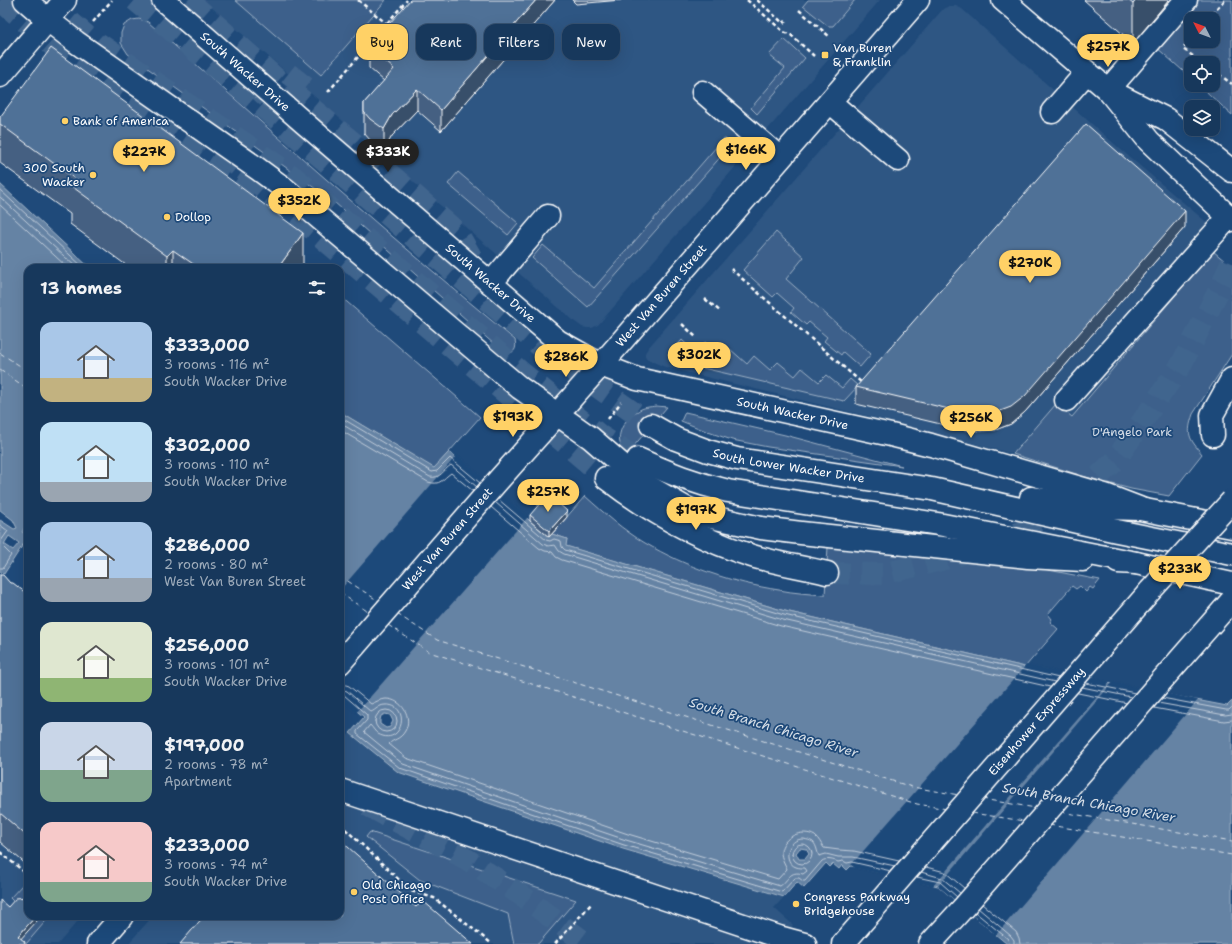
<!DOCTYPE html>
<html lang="en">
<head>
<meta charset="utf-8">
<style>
	body { margin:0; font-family:"Shantell Sans",sans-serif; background:#244365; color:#f1f3f6; height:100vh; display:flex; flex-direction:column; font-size:15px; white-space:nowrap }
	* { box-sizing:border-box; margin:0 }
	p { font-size:13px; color:#9eacbb }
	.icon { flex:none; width:22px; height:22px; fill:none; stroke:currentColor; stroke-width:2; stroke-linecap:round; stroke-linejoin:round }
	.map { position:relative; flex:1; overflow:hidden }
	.details { position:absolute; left:24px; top:264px; width:320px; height:656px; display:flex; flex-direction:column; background:#17385c; border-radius:12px; box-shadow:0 4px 16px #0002,0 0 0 1px #365272 }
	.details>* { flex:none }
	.banner { position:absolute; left:356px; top:24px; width:380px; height:36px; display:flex; gap:8px }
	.needle { width:26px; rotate:312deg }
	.tools { position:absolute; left:1184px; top:12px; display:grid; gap:8px }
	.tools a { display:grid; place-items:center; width:36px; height:36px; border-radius:8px; background:#17385c; box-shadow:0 4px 16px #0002,0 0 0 1px #365272; font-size:20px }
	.price { position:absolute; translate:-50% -34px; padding:0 9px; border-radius:14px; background:#ffd166; color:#111; font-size:13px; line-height:26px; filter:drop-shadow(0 1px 2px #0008) }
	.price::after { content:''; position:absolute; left:50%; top:24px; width:12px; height:9px; margin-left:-6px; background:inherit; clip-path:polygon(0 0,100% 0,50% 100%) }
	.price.current { background:#222; color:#fff }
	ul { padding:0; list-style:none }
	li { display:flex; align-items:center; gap:12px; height:100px; padding:0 16px }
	li span { display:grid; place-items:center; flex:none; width:112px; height:80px; border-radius:12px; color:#555 }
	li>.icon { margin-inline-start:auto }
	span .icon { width:48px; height:48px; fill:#fffc; stroke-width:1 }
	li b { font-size:17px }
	h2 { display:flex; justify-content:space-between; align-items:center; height:48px; padding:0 16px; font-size:17px }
	.tag { padding:0 14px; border-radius:12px; background:#17385c; box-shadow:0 4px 16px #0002,0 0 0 1px #365272; font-size:14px; line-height:36px }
	.tag.current { background:#ffd166; color:#111 }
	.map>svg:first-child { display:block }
	.built { fill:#2e5683 }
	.green { fill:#3c618b; stroke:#9eb0c5; fill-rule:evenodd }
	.water { fill:#6583a4; stroke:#a3b5c8; fill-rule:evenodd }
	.pier { fill:#1f4a7a }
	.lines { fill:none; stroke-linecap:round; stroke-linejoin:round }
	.shore { stroke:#c1cddb; stroke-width:1 }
	.ferry { stroke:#d8e0e8; stroke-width:1; stroke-dasharray:5 4; stroke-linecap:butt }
	.minor-tunnel { stroke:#41658e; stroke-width:22; stroke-dasharray:22 11; stroke-linecap:butt }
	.highway-tunnel { stroke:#41658e; stroke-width:22; stroke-dasharray:22 11; stroke-linecap:butt }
	.minor-casing { stroke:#fff; stroke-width:25 }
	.major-casing { stroke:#fff; stroke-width:25 }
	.highway-casing { stroke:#fff; stroke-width:25 }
	.path { stroke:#fff; stroke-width:2.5; stroke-dasharray:4 3; stroke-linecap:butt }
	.minor { stroke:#1f4a7a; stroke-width:22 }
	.major { stroke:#1f4a7a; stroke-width:22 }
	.highway { stroke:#1f4a7a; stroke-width:22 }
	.highway-bridge-casing { stroke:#fff; stroke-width:25; stroke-linecap:butt }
	.highway-bridge { stroke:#1f4a7a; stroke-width:22 }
	.wall { fill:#456182; stroke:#fff }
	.shaded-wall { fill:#384f6a; stroke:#fff }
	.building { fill:#507197; stroke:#fff }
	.poi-dot { fill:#ffd166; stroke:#1f4a7a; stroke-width:1.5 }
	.labels { text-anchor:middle; stroke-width:3.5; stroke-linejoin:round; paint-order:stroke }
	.poi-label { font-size:12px; fill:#fff; stroke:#1f4a7a; text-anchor:start }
	.street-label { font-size:12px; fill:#fff; stroke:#1f4a7a }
	.park-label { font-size:12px; fill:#d8dfe8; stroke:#1f4a7a }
	.water-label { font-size:13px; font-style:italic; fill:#d8e0e8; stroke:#1f4a7a }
</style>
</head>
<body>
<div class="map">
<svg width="1232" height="944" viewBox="0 0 1232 944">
	<rect width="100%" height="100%" fill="#1f4a7a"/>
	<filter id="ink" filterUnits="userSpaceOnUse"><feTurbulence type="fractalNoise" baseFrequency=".025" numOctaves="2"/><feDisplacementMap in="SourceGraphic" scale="8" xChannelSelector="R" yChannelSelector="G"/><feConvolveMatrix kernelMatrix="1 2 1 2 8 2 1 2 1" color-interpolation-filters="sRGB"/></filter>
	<g filter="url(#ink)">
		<path class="built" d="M203,0H880L598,325L592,328H587L582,327L574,321Z
			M949,6H956L962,9L1120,149L1224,237L1213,251L1072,417L1056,404L1013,454L883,420L665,367L649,360L645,357V353L648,348L943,9Z
			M0,596L28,618V916H82L58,944H0Z
			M350,733L398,772L623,849L784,897L774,908L793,925L776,944H128L153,916H340V744Z"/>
		<path class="green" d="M235,0H386L321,75Z
			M808,0H855L833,26H828L803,6Z
			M1197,0H1232V115L1199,85H1213V63H1191V78L1156,47ZM1191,19H1213V41H1191Z
			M139,19L148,22C269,129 390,237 515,340C517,349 515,353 505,354L334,202L128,54L121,43V33L124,25L132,20Z
			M784,39L805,58L757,114L751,108L785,68L769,55Z
			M724,138L732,144L588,307L532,258L543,245L594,288Z
			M458,172L518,223L508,235L448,184Z
			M776,232L804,257L786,279L871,354L860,367L843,352L841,355L824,341L827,337L809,322L806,325L791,312L794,308L777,293L773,297L743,270Z
			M1213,251L1232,267V354L1193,414C1186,435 1189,438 1202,454L1169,496L1131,489L1086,477L1013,454L1056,404L1072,417Z
			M340,296L480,417L434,469L340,412Z
			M682,340L696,353L705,342L722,356L730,349L747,364L754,356L770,370L778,362L795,376L802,368L819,382L826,375L842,388L850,379L858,386L844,401L677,362L669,355Z
			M656,406L667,407L627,454C625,451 622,449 621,446C615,433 627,416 638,411C643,407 650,407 656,406Z
			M685,412L785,435L902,466L768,447L732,440L711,433L681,421Z
			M585,496C604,513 623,530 645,543C686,567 733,583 779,590C794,593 810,594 825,595L828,547L1043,569L1100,580L1093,589L1090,587L1086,592L1080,586L1076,589L1072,586L1048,614L1052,619L1050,622L1058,629L1025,667L785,611L565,546L567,539L552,534Z
			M370,832L576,900L538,944H514L508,914L420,880L366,837Z
			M23,884L28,888V903L16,904L10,898Z
			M36,916H50L26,944L12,931Z"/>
		<path class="water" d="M0,184L90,268H28V528L25,527L22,532L28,536V537L4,574L0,571V520L14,529L17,528L13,520L0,510ZM9,536L19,543L13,550L4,544Z
			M340,412L434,468L449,452L549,537L552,534L567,539L566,546L785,611L1025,667L1227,706L1232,701V944H1007L938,886L851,866L847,870L842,865L839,869L833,864L830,867L826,863L804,888L797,882L784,897L623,849L398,772L350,733L364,717L340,697ZM385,714L390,715L393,721L390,727L386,728L380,724V720L381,716ZM800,848L806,849L809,854L805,859H799L796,853Z"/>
		<path class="pier" d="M457,455L528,517L356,713L340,700V590Z
			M1026,665L1110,682L933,886L855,868L851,865Z
			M1113,682L1198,700L996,935L938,886Z"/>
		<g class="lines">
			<path class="shore" d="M0,190L84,268
				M0,197L77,268
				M0,205L68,268
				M340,417L432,472L437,471L450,458L480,483
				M340,423L430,477C441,479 443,470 451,465L477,487
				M340,430L428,482C441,486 442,479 451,473L473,491
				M498,499L546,540L550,541L554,539L561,541L562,547L565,550L784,615L1059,678
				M495,502L543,544L548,546L555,545L559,551L564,554L783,620L1055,682
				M491,507L539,548L545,551L552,552L556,557L562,560L781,626L1050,687
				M0,525L8,531L1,541V545L11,555L3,568H0
				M340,683L349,686L371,704C376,702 380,699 386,699C402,699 413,717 405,731C400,740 393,739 389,744L406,758L628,834L778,879L787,869C785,864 781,858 781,852C782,837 802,828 815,836C819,839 821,844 824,848L839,850L854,851L899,861
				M1086,683L1135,693
				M1082,687L1131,697
				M340,689L347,691L371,712C376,710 379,705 385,705C412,703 403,748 378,734C375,732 373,728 370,725L364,732L403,764L626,840L780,886C789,880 789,870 803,874L807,871L805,868C802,868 799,868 796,867C782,862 787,838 804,839C807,840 810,840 813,842C817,846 817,852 819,856L826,854L838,857H853L895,866
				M1078,693L1127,703
				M340,694L344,695L367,715V720L357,731V734L400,768L624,845L782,892L795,878H799L803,881H805L822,861C826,858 834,860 838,862L843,861L847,863L852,862L891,871
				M1162,698L1226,710H1229L1232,707
				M1158,703L1225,715L1232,714
				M1154,708L1224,721L1232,720
				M375 721a11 11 0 1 1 22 0a11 11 0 1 1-22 0Z
				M792 854a10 10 0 1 1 20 0a10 10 0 1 1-20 0Z
				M926,867L945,872L964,888
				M921,872L942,878L960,893
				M917,877L940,882L957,897
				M982,904L1016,932L1019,938L1020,944
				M978,908L1011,936L1014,940V944
				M975,912L1008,939L1009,944"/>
			<path class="ferry" d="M0,353L28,371
				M0,370L28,389
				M340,576L380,602
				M340,593L370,613
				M397,614L437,640L912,787L959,795
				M388,625L429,652L917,804L947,809
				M982,799L1036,808
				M1061,812L1232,841
				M972,813L1024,821
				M1049,825L1232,855"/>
			<path class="minor-tunnel" d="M0,0L53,46L264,190
				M188,0L279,81L362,150L457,232L502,311
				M290,89L309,65
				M252,98L273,75
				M367,805L468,860L521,895L587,944"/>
			<path class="highway-tunnel" d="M45,0L109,55
				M135,0L252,98L540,346L651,425
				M98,43L294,177L521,372L602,437L638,459
				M221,152L606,478
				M827,573L882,574L941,560L999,544L1062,509L1115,461L1181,365L1224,280L1232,260"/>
			<defs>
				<path id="minor" d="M1108,90L1186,0
					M703,92L780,158
					M830,102L898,160
					M1052,112L1087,72
					M491,283L548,216
					M1066,400L1229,217
					M1213,435L1212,415L1232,379
					M340,790L779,937L805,944"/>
				<g id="major">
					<path d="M25,0L48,20L76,42L258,169L285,189L520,388L591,438L644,484L684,507L702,515L761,528L801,533L1028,557L1083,560"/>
					<path id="s1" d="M163,0L303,122L558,341L601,365L637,379L891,435L931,445L1105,495L1139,508"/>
					<path d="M1003,0L1108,90L1166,119L1232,171"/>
					<path d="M0,76L65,0"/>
					<path d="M1118,562L1136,563L1232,584"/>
					<path id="s2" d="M340,663L495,484L601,365L918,0"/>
					<path d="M98,944L122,916"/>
				</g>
				<g id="highway">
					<path d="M1108,90L1149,141L1232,220"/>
					<path id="s3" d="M651,425L676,439L708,451L737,459L932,489L1117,531L1232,554"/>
					<path d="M638,459C669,473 694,483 728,491L938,524L1136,563"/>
					<path d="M606,478C650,512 699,539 752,556C775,563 803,567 827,573"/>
					<path d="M1031,498L1101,508L1140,509L1232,527"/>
					<path id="s4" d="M843,944L1150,591"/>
					<path d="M930,944L963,908L1232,600"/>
				</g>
			</defs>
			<use href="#minor" class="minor-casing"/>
			<use href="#major" class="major-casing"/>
			<use href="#highway" class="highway-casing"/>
			<path class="path" d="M358,0L387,24
				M747,0L784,32L791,35L814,56
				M757,0L783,23L786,21
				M799,10L830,37
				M1208,19L1225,0
				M93,22L112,0
				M1191,39L1183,49L1203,63
				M1213,70L1232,84
				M328,92L407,0
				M731,269L862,383
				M705,299L721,312
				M682,324L697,338
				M608,419L621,402
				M340,824L411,891L434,898L492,944
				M0,852L28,875
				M555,944L592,903"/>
			<use href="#minor" class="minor"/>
			<use href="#major" class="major"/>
			<use href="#highway" class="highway"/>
			<defs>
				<path id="highway-bridge" d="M1150,591L1232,501"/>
			</defs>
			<use href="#highway-bridge" class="highway-bridge-casing"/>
			<use href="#highway-bridge" class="highway-bridge"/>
		</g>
		<path class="wall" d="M555,0L441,131L417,110L392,136L384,150L370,140L364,133V103L384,81L369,68V47Z
			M572,0H621L576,4Z
			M1084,0H1169L1133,43Z
			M0,117L303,268H130L70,224V214L0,163Z
			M1185,227L1025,412L1011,424L995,430L981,431L966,430L856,404V387Z
			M530,515L567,517L549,537L530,521Z
			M0,575L10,583L26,593L28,592V866L0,842Z"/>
		<path class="shaded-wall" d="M536,0H555L441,131V110Z
			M1136,0H1169L1133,43V4Z
			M417,89V110L392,136L384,150V129L392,115Z
			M1185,211V227L1025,412L1011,424L995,430V413Z
			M303,233V268H278Z
			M173,250V268H167V256Z
			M567,511V517L549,537V531Z
			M36,916L37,921L18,942V936Z"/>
		<path class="building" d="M410,0H536L441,110L417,89L392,115L384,129L370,119L364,112V103L394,69L369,47Z
			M1128,0H1136L1133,4Z
			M51,48L303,233L278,268H199L173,250L167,256L70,185L75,179L0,124V117Z
			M1086,124L1185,211L1025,396L1011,407L995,413L981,414L966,413L856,387Z
			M548,494L567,511L549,531L530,515Z
			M0,575H3L10,583H13L26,593L28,592V837L0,813Z
			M340,840L416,907L422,900L473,944H180L204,916H340Z
			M28,897V916H36L18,936L25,942L24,944H0V900L8,907L16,898Z"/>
	</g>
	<g class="poi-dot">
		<rect x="821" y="51" width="8" height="8" rx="2"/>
		<circle cx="65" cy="121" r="4"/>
		<circle cx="93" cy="175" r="4"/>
		<circle cx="167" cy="217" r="4"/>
		<circle cx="354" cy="892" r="4"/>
		<circle cx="796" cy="904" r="4"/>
	</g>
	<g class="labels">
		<g class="poi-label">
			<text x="833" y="52">Van Buren<tspan x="833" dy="14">&amp; Franklin</tspan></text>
			<text x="73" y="125">Bank of America</text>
			<text x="85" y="172" text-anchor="end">300 South<tspan x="85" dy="14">Wacker</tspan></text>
			<text x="175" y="221">Dollop</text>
			<text x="362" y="889">Old Chicago<tspan x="362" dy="14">Post Office</tspan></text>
			<text x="804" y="901">Congress Parkway<tspan x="804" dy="14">Bridgehouse</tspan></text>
		</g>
		<g class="street-label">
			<text dy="4" stroke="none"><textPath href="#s1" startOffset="109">South Wacker Drive</textPath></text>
			<text dy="4" stroke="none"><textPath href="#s1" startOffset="433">South Wacker Drive</textPath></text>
			<text dy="4" stroke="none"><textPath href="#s2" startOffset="488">West Van Buren Street</textPath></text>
			<text dy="4" stroke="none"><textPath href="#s1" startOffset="769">South Wacker Drive</textPath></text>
			<text dy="4" stroke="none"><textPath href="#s3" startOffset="145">South Lower Wacker Drive</textPath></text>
			<text dy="4" stroke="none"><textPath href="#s2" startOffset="164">West Van Buren Street</textPath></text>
			<text dy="4" stroke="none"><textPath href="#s4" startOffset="295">Eisenhower Expressway</textPath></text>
		</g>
		<g class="park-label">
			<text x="1132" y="436">D'Angelo Park</text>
		</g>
		<g class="water-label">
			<text transform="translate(774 727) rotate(17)" y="5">South Branch Chicago River</text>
			<text transform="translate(1089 802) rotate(10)" y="5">South Branch Chicago River</text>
		</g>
	</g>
</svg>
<div class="tools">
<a><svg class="needle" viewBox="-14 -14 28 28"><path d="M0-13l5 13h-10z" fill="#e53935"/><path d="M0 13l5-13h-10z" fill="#9eacbb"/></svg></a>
<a><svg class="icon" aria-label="locate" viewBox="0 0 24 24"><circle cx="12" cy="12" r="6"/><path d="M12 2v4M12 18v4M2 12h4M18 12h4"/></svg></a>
<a><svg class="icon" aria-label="layers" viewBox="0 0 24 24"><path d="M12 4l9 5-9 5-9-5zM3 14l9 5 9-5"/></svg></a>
</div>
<b class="price" style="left:1108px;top:68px">$257K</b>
<b class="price" style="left:746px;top:171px">$166K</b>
<b class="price" style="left:144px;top:173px">$227K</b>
<b class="price current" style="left:388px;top:173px">$333K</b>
<b class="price" style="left:299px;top:222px">$352K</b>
<b class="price" style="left:1030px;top:284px">$270K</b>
<b class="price" style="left:699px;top:376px">$302K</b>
<b class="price" style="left:566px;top:378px">$286K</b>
<b class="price" style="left:513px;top:438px">$193K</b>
<b class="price" style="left:971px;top:439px">$256K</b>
<b class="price" style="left:548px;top:513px">$257K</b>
<b class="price" style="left:696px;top:531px">$197K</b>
<b class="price" style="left:1180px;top:590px">$233K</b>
<div class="banner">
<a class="tag current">Buy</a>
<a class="tag">Rent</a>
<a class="tag">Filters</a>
<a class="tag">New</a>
</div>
<section class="details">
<h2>13 homes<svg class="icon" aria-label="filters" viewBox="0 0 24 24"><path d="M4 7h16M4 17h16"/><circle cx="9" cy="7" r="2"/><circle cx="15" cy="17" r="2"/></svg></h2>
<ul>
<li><span style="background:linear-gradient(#a9c7e8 70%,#c2b280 0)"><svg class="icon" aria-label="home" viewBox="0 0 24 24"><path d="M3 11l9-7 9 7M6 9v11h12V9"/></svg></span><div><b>$333,000</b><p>3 rooms · 116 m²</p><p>South Wacker Drive</p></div></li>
<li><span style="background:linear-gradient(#bfe0f5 75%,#9aa5b1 0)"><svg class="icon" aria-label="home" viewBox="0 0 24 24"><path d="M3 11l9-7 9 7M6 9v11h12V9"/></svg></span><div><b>$302,000</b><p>3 rooms · 110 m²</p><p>South Wacker Drive</p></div></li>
<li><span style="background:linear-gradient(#a9c7e8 70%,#9aa5b1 0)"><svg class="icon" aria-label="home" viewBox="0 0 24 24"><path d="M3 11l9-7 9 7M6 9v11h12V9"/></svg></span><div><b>$286,000</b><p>2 rooms · 80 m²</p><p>West Van Buren Street</p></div></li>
<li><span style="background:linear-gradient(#dfe7d0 70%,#8fb573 0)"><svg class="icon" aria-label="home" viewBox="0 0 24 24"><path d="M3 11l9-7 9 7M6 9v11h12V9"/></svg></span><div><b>$256,000</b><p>3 rooms · 101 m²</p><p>South Wacker Drive</p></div></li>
<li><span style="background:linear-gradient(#c9d6e8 60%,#7fa58c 0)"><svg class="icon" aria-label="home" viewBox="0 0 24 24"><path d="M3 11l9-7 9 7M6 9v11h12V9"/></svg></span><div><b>$197,000</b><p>2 rooms · 78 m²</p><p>Apartment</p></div></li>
<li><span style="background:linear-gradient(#f6c9c9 75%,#7fa58c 0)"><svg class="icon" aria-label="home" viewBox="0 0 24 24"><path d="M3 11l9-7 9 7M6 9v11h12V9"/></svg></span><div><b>$233,000</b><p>3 rooms · 74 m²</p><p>South Wacker Drive</p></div></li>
</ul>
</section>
</div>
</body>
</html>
